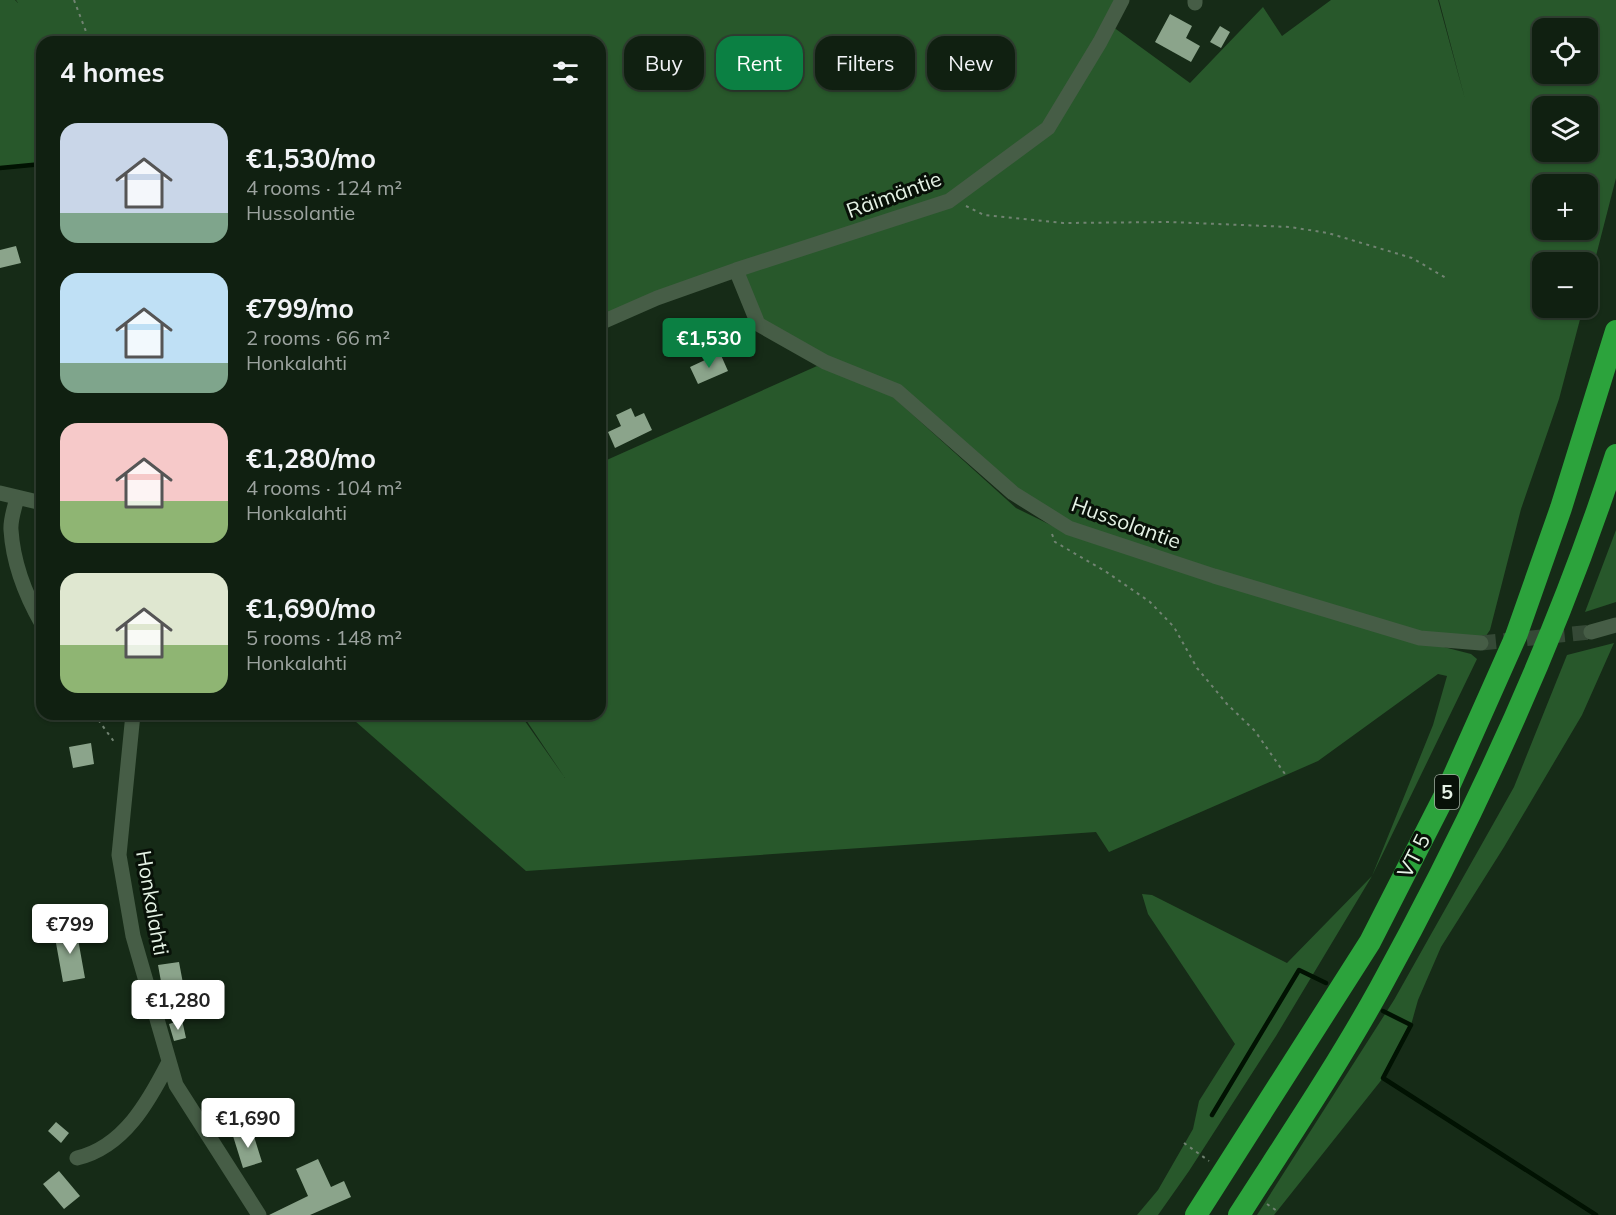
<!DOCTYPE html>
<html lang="en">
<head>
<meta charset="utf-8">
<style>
	body { margin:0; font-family:Mulish,sans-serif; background:#19281a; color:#f1f3f6; height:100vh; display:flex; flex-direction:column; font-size:22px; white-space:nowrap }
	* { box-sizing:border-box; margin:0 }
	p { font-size:20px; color:#9ca39f }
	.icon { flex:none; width:33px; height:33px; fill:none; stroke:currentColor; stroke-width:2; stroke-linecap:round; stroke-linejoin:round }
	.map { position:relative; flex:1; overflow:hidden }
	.drawer { position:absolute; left:36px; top:36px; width:570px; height:684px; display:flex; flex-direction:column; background:#102011; border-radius:18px; box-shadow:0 2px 4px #0004,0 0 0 2px #303e31 }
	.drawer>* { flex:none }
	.banner { position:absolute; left:624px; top:36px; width:570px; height:54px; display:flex; gap:12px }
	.buttons { position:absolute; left:1532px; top:18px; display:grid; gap:12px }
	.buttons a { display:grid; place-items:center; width:66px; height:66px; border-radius:12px; background:#102011; box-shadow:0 2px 4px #0004,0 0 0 2px #303e31; font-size:30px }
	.price { position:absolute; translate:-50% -51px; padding:0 14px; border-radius:6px; background:#fff; color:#222; font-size:20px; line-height:39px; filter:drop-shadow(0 2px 3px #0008) }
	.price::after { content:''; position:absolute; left:50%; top:36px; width:18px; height:14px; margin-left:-9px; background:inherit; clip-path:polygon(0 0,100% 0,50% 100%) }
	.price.active { background:#0b8043; color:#fff }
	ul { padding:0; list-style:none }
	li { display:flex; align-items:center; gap:18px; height:150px; padding:0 24px }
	li span { display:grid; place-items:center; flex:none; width:168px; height:120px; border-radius:18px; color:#555 }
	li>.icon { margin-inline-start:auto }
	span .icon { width:72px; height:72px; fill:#fffc; stroke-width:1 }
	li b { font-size:26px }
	h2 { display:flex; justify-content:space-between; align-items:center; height:72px; padding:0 24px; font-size:26px }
	.pill { padding:0 21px; border-radius:18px; background:#102011; box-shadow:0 2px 4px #0004,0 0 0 2px #303e31; font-size:21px; line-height:54px }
	.pill.active { background:#0b8043; color:#fff }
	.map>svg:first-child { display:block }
	.green { fill:#28582b; fill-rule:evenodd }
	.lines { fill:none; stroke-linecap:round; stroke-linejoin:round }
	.stream { stroke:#011202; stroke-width:4.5 }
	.building { fill:#8ba48b }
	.minor-tunnel { stroke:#354936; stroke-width:15; stroke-dasharray:15 8; stroke-linecap:butt }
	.path { stroke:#718372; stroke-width:2; stroke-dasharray:3 4.5; stroke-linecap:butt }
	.minor { stroke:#465d46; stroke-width:15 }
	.highway { stroke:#2ca33c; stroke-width:22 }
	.labels { text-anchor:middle; stroke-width:6; stroke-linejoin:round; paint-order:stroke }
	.shield { fill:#081108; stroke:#a3aea3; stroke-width:1.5 }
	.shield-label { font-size:20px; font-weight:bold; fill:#e5f2e5 }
	.street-label { font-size:21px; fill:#e5f2e5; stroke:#081108 }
</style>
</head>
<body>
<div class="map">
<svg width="1616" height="1215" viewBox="0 0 1616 1215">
	<rect width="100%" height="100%" fill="#162b17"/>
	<path class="green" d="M0,0H15L18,3L16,0H1122L1109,24L1190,83L1263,7L1282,36L1331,0H1438L1465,99L1439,0H1616V178L1587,291V262H1542V308H1583L1559,399L1521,509L1490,630L1481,643L1420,638L1069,528L1013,493L897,391L758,324L736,270L600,323V42H43L42,164L0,168ZM1542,28H1587V74H1542ZM1542,106H1587V152H1542ZM1542,184H1587V230H1542Z
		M817,366L892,396L1016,508L1067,533L1327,617L1471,654L1477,659L1372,876L1276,1036L1189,1171L1158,1215H1137L1158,1190L1193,1129L1199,1101L1235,1044L1148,914L1142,894L1152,895L1287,963L1372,876L1433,725L1447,676L1438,674L1318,761L1109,852L1096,832L526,871L347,714H520L565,778L522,714H600V463Z
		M1616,530V602L1585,612Z
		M1614,643L1582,715L1504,847L1441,947L1418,1000L1411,1025L1383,1078L1274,1215H1257L1394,1000L1514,787L1567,655Z"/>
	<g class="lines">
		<path class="stream" d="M0,168L42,164
			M1383,1011L1411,1025L1383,1078L1596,1215
			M1212,1115L1299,970L1326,983"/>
	</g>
	<path class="building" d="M1170,14L1192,26L1186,38L1200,46L1191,62L1155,42Z
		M1220,26L1230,32L1221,48L1210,42Z
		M16,246L21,263L0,268V250Z
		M720,353L728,371L698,384L690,367Z
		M631,408L635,417L644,413L652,430L615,448L608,432L621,426L616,415Z
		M91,743L94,764L73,768L69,747Z
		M76,928L85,978L63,982L54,932Z
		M179,962L185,994L164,998L158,965Z
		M182,1020L186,1038L174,1041L169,1024Z
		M56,1122L69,1133L61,1143L48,1131Z
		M252,1130L262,1162L243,1168L233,1136Z
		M318,1159L331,1187L344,1181L351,1197L310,1215H269L308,1196L296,1169Z
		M59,1171L80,1196L64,1209L43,1184Z"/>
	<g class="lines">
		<path class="minor-tunnel" d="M1481,643L1591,632"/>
		<path class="path" d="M74,0L90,42
			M966,206L984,215L1063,223L1170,222L1290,227L1328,233L1412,258L1446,278
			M1052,534L1055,542L1105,571L1150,602L1174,627L1197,668L1227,704L1255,731L1285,774
			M94,714L115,743
			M1184,1143L1209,1161
			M1267,1204L1277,1211"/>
		<path class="minor" d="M1195,0V3
			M736,270L758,324L825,362L897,391L1013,493L1069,528L1214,576L1420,638L1481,643
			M600,323L657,298L736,270L949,201L1048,128L1100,42L1122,0
			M0,493L42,503
			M17,497C15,507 10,520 11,530C13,562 26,596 42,624
			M1591,632L1616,625
			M133,714L119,855L133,936L176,1085L259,1215
			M77,1158C124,1147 149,1101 169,1062"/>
		<path class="highway" d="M1196,1215L1370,942L1447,791L1516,636L1561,508L1616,331
			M1239,1215C1287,1140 1337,1066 1380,988C1474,817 1556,640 1616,455"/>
	</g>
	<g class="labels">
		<rect class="shield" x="1435" y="775" width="24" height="34" rx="4.5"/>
		<g class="shield-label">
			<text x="1447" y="799">5</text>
		</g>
		<g class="street-label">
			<text transform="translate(894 195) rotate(-20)" y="7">Räimäntie</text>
			<text transform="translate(1126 523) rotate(20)" y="7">Hussolantie</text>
			<text transform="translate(1414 856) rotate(-63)" y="7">VT 5</text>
			<text transform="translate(152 903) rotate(80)" y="7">Honkalahti</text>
		</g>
	</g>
</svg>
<div class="buttons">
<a><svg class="icon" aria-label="locate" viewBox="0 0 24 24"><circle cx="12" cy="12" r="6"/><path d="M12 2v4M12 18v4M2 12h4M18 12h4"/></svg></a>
<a><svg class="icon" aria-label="layers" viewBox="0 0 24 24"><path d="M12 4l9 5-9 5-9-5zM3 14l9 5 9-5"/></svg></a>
<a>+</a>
<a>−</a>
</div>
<b class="price active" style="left:709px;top:369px">€1,530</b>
<b class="price" style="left:70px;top:955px">€799</b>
<b class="price" style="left:178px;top:1031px">€1,280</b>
<b class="price" style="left:248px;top:1149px">€1,690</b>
<div class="banner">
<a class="pill">Buy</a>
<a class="pill active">Rent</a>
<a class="pill">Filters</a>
<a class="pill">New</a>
</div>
<section class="drawer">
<h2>4 homes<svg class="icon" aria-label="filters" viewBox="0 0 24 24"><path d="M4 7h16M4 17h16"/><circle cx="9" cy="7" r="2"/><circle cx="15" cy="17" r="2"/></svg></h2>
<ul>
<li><span style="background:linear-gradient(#c9d6e8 75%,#7fa58c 0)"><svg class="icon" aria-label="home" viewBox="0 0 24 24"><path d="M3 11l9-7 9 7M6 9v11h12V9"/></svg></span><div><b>€1,530/mo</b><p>4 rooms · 124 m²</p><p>Hussolantie</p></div></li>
<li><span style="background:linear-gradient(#bfe0f5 75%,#7fa58c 0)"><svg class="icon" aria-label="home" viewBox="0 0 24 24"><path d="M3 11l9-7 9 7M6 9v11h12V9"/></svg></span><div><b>€799/mo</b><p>2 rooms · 66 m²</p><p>Honkalahti</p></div></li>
<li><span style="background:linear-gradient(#f6c9c9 65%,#8fb573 0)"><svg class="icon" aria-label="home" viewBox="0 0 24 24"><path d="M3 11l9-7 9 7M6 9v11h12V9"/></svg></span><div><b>€1,280/mo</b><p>4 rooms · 104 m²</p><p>Honkalahti</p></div></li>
<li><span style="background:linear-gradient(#dfe7d0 60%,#8fb573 0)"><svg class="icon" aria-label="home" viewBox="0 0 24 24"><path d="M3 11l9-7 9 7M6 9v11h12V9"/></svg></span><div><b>€1,690/mo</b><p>5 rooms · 148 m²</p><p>Honkalahti</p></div></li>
</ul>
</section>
</div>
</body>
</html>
